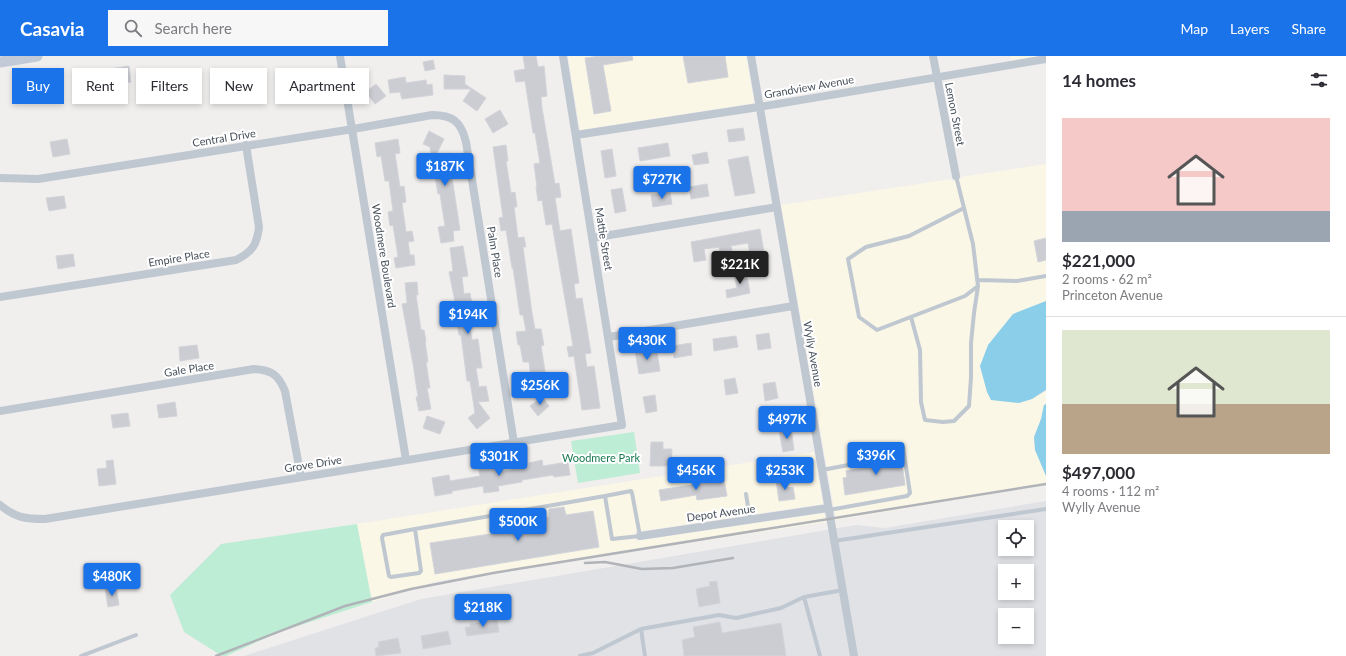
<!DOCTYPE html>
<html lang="en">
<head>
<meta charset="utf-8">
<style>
	body { margin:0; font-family:Lato,sans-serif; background:#f7f7f7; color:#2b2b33; height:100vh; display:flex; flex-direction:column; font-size:15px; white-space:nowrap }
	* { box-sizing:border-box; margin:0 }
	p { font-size:13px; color:#7c7c81 }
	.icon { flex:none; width:22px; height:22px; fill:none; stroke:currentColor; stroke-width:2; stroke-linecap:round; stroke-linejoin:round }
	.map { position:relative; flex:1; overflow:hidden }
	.panel { display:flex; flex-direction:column; background:#fff; width:300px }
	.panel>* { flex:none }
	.top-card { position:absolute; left:12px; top:12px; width:380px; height:36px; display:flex; gap:8px }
	.fabs { position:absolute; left:998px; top:464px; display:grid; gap:8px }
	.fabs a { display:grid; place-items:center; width:36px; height:36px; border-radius:0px; background:#fff; box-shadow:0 2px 6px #0003; font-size:20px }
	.price { position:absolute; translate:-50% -34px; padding:0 9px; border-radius:4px; background:#1a73e8; color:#fff; font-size:13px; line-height:26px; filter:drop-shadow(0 1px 2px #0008) }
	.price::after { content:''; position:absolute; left:50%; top:24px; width:12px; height:9px; margin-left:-6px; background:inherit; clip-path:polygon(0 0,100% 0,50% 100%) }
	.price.on { background:#222; color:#fff }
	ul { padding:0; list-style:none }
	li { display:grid; align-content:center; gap:8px; height:212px; padding:0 16px }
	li+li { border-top:1px solid #e1e1e2 }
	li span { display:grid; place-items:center; height:124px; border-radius:0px; color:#555 }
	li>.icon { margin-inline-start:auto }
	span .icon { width:72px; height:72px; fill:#fffc; stroke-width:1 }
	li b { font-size:17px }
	h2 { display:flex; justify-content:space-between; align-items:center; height:48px; padding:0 16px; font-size:17px }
	.chip { padding:0 14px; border-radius:0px; background:#fff; box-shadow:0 2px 6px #0003; font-size:14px; line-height:36px }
	.chip.on { background:#1a73e8; color:#fff }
	header { display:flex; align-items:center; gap:24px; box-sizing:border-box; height:56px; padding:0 20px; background:#1a73e8; color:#fff }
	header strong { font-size:19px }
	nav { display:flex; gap:22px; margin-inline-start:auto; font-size:14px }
	.search { width:280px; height:36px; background:#f7f7f7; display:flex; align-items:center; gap:10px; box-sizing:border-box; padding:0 14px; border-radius:0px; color:#7c7c81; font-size:15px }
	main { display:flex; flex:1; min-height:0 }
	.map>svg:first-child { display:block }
	.commercial { fill:#fbf7e7 }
	.airport { fill:#e0e2e6; fill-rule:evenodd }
	.green { fill:#bdedd4 }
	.water { fill:#8bcee9 }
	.building { fill:#cbcdd3; stroke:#d2d4d9 }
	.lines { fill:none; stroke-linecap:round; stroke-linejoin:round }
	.lane { stroke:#bfc7d0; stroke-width:4 }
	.street { stroke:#bfc7d0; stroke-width:8 }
	.secondary { stroke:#c1cad6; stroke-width:11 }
	.rail { stroke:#b0b3b8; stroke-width:2.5 }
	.labels { text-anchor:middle; stroke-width:4; stroke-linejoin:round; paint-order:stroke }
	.street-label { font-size:11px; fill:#47505b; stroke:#fff }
	.park-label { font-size:11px; fill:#197a51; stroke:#fff }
</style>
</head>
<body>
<header>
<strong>Casavia</strong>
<div class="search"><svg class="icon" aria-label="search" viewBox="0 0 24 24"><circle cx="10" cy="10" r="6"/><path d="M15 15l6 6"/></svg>Search here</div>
<nav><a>Map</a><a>Layers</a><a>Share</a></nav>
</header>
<main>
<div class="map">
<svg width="1046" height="600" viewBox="0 0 1046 600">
	<rect width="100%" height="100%" fill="#f1eeee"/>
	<path class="commercial" d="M568,0H746L754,47L580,74Z
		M1010,0H1038L1011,4Z
		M1046,108V245L1013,258L980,310L987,336L991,344L1032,343L1046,334V348L1044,349L1041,363L1034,381L1035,394L1046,420V429L836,464L781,149L951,123L952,125L961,123V121Z
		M814,396L823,448L635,476L636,485L824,457L826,466L437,525L372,546L357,468Z"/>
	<path class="airport" d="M1046,445V600H244L421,543L856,469L885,472ZM1005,471H1027V493H1005ZM1005,515H1027V537H1005ZM1005,559H1027V581H1005Z"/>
	<path class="green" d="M634,376L640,417L578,427L571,385Z
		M357,468L372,546L279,576L226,600H222L184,576L170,539L221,488Z"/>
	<path class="water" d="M1046,245V334L1032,343L1019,347L991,344L987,336L980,310L988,289L1013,258Z
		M1046,348V420L1035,394L1034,381L1041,363L1044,349Z"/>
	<path class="building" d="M523,0H536L538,11L544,10L547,40L541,41L542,52L555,128L559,127L561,141L555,142L560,175L571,173L579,227L574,228L576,243L582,242L591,297L585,298L587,311L594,310L600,352L582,354L574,300L569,301L567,291L573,290L556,191L552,168L546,169L542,144L538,145L536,131H537L534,108L540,107L535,77H533L525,25L516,26L514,15L525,13Z
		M600,0H632L633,4L603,9L611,55L594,58L585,2Z
		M683,0H725L728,21L688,27Z
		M433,4L435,13L425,15L423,6Z
		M129,10L131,26L118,27V25L112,26L110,13Z
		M444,19L465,20V28L486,42L477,55L463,45L471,33H444Z
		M405,21L406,27L426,24L427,29L432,28L433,39L402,43L400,36L390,37L388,24Z
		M56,25L58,35L42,38L40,28Z
		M376,28L386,40L375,48L366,36Z
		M500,54L508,68L493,77L485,63Z
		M743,72L745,84L729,86L727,74Z
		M429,75L444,83L436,99L449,97L450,106L459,104L460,114L451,115L460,174L453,175L454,185L441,187L438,171L445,170L440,138H438L430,91L423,88Z
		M67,83L70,98L53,101L50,86Z
		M398,83L400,97L395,98L400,131L404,130L406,146L402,147L406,176L412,175L414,185L408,186L410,199H414L415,209L396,212L394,202L398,201L393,169L390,170L388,156L393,155L389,125H385L381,100L377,101L375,87Z
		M668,87L670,100L640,105L638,92Z
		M506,89L508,105H506L511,137L515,136L517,151H514L518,182L524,181L526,191H523L532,257L535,273H541L544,289L541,290L548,334L529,337L527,323L531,322L529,306H523L520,289H518L516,276L526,275L523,259H520L513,212H512L506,174L501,175L499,162L503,161L493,91Z
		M612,93L616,120L605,122L601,95Z
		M707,96L709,107L694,109L692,99Z
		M748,100L755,137L735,140L728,104Z
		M707,128L709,140L691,143L689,131Z
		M622,132L626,155L615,157L611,134Z
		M670,136L672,148L653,151L651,139Z
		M64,140L66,152L49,155L46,142Z
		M760,173L764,196L750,198L748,187L731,190L733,201L721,203L719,191L704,193L706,204L694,206L691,186Z
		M1046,182V204L1038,206L1034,185Z
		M463,190L468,220L462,221L464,238L470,237L475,264L469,265L472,284L478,283L482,312H476L479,331L486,330L489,345L478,346L490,362L477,373L468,362L475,357L470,325H467L461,279H459L456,261H458L449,216L453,215L450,192Z
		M73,198L75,210L58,213L56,200Z
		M746,214L750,237L727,242L726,234L737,232L734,216Z
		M417,226L418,239H416L421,274H424L426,285H425L428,306H426L430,332H427L431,353L419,355L416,341H418L413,308L402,248L407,247L405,227Z
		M769,277L771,292L758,294L756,279Z
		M736,280L738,291L714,295L713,283Z
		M691,287L692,299L674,302L672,290Z
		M197,289L199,302L180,305L179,291Z
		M648,292L649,297L657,296L660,315L639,318L635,294Z
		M735,322L738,337L726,339L724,324Z
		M775,326L778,342L765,345L763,328Z
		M655,339L657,355L646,357L643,341Z
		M542,341L549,350L538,360L530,350Z
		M175,346L177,360L159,362L157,349Z
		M128,357L130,370L113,372L111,359Z
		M427,360L445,366L440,378L423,372Z
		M791,372L794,394L783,396L779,374Z
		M651,386H663V393H672L671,410H650Z
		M900,393L905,429L845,439L843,422L847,421L846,415L885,408L884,396Z
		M113,404L116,428L99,430L97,413L107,412L106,405Z
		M542,404L543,410L568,406L570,419L554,421L553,419L522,424V426L498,430L499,435L484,437L483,430L452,435V437L435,440L432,422L449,419L450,425L480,420L478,410L497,406L499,416L529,411V407Z
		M786,422L788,432L793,431L795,443L779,445L776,424Z
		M724,424L727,440L697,444L696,439L661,445L659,434Z
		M564,451L566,459L593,455L599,491L435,518L430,487L497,477L496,470L549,461V453Z
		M717,525L720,547L699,551L696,533L710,530L709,526Z
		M116,531L119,549L108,551L105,533Z
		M497,563L499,576L467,580L465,571H470V568Z
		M720,566L722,577L781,567L786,600H684L682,584L695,581L693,571Z
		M448,575L451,588L423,593L421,580Z
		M398,582L401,597L376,600L375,592L379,591L378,586Z"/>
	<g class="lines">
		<path class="lane" d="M964,152L909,180L866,191L848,203L859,261L877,274L965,240L978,230
			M977,224L1017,225L1046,220
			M911,261L920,294L921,346L925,364L943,366L954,365L969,350L971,321V287L974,257L978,230L973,188L956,120
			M822,414L875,404L882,393L901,389L903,391L910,437L907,440L829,454
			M746,438L750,463
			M415,473L421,515L419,517L391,521L389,520L382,482L383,479L415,473L605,440L631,435L632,437L640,480L612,483L605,440
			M834,485L1046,453
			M804,541L820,600
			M81,600L136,579
			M580,600L593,597L641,573
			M645,600L641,573L719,559L736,562L781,552L804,541L843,534"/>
		<path class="street" d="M340,0L406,404
			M751,0L854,600
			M933,0L956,120
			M576,79L759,51L1046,3
			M0,122L38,123L353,73L432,59C452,59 461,65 466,86L514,387
			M592,182L777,151
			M0,241L236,204C252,196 257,189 259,171L246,89
			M609,281L793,250
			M0,355L254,313C271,314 278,318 285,335L301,421
			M0,449C16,462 25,463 45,463L622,369L563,0
			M640,480L828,452"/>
		<path class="secondary" d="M0,6L37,0"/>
		<path class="rail" d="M585,507L605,506L642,513L673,512L733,502
			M216,600L345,550L411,533L493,517L1046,428"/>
	</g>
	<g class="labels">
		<g class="street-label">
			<text transform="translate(809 31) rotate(-10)" y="4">Grandview Avenue</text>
			<text transform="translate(955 58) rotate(79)" y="4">Lemon Street</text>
			<text transform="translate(224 82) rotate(-9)" y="4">Central Drive</text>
			<text transform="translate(604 183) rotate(81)" y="4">Mattie Street</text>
			<text transform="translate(495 196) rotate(81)" y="4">Palm Place</text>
			<text transform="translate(384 200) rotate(81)" y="4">Woodmere Boulevard</text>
			<text transform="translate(179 202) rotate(-9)" y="4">Empire Place</text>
			<text transform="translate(813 298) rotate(80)" y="4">Wylly Avenue</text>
			<text transform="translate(189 313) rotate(-9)" y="4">Gale Place</text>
			<text transform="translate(313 408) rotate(-9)" y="4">Grove Drive</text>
			<text transform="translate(721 457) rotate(-8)" y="4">Depot Avenue</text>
		</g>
		<g class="park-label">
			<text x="601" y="406">Woodmere Park</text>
		</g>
	</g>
</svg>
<div class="fabs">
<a><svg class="icon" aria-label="locate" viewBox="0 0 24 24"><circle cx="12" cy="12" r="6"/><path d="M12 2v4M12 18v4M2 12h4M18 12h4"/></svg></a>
<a>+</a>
<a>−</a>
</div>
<b class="price" style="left:445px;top:131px">$187K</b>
<b class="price" style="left:662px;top:144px">$727K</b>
<b class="price on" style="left:740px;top:229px">$221K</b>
<b class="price" style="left:468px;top:279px">$194K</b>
<b class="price" style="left:647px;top:305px">$430K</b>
<b class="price" style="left:540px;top:350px">$256K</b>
<b class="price" style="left:787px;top:384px">$497K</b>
<b class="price" style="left:876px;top:420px">$396K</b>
<b class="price" style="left:499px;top:421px">$301K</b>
<b class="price" style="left:696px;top:435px">$456K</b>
<b class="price" style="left:785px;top:435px">$253K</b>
<b class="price" style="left:518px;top:486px">$500K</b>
<b class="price" style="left:112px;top:541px">$480K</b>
<b class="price" style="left:483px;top:572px">$218K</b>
<div class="top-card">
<a class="chip on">Buy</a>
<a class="chip">Rent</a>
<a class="chip">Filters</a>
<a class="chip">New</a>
<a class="chip">Apartment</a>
</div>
</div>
<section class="panel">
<h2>14 homes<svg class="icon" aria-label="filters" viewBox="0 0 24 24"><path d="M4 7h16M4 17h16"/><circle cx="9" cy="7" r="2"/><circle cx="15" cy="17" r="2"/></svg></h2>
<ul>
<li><span style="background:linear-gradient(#f6c9c9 75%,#9aa5b1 0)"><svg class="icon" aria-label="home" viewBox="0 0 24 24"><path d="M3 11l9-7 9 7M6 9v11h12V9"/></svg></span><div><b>$221,000</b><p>2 rooms · 62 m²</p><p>Princeton Avenue</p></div></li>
<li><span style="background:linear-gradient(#dfe7d0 60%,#b9a48a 0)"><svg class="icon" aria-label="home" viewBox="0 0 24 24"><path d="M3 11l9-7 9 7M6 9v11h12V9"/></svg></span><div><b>$497,000</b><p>4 rooms · 112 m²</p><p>Wylly Avenue</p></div></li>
</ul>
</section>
</main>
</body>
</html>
